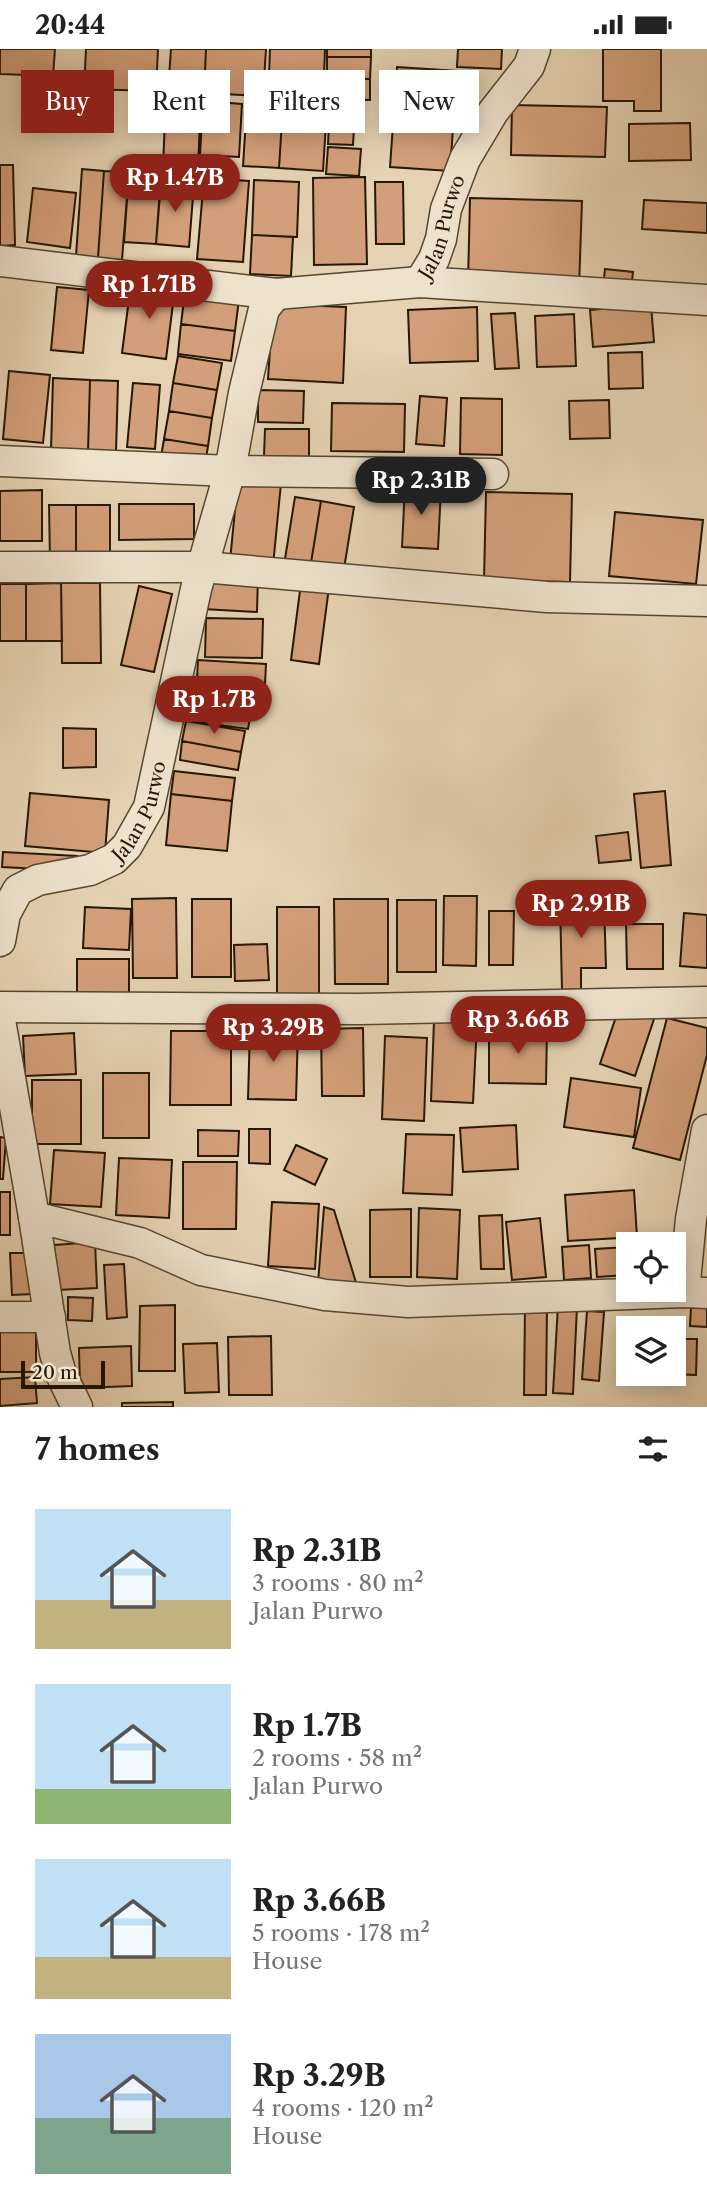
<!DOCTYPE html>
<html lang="en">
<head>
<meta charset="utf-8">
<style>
	body { margin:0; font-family:"Libre Caslon Text",serif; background:#f6f6f6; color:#222; height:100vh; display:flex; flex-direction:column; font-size:26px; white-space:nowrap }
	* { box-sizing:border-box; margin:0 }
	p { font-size:23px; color:#767676 }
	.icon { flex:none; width:38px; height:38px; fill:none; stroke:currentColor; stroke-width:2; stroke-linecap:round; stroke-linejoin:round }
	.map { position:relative; height:1358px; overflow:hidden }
	.drawer { display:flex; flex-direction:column; background:#fff; flex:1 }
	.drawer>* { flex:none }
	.banner { position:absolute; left:21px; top:21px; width:665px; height:63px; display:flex; gap:14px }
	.tools { position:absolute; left:616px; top:1183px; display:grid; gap:14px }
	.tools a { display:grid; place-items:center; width:70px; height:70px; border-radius:0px; background:#fff; box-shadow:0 4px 18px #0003; font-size:35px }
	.scale { position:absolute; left:21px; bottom:18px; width:84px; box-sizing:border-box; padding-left:7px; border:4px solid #261704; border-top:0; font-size:19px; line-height:24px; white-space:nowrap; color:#261704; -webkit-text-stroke:5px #eee2cd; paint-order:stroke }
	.price { position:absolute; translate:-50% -60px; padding:0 16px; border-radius:24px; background:#8f2418; color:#fff; font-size:23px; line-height:46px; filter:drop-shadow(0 2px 4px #0008) }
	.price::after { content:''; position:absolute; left:50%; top:42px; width:21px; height:16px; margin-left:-10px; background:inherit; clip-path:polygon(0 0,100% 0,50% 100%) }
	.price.active { background:#222; color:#fff }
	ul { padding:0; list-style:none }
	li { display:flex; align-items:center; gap:21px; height:175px; padding:0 35px }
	li span { display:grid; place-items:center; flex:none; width:196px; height:140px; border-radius:0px; color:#555 }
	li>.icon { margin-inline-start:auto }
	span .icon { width:84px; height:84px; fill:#fffc; stroke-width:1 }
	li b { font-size:30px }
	h2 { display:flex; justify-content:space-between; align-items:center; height:84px; padding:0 35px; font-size:30px }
	.pill { padding:0 24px; border-radius:0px; background:#fff; box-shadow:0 4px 18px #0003; font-size:24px; line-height:63px }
	.pill.active { background:#8f2418; color:#fff }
	.status { display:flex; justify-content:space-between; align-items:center; height:49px; padding:0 35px; background:#fff; direction:ltr }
	.status svg { height:19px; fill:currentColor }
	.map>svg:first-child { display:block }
	.building { fill:#d39f7a; stroke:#261704; stroke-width:2 }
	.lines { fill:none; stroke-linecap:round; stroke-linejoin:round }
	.minor-casing { stroke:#564630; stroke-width:33 }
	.minor { stroke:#eee2cd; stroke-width:30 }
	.labels { text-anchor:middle; stroke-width:6; stroke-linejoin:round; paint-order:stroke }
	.street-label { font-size:19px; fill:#261704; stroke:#eee2cd }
</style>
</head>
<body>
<div class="status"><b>20:44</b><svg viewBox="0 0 49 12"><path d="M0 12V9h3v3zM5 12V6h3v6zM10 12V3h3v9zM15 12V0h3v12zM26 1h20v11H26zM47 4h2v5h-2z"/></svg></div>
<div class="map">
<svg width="707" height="1358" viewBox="0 0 707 1358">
	<rect width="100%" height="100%" fill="#e5d2b2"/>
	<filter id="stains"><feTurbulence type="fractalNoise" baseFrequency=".00286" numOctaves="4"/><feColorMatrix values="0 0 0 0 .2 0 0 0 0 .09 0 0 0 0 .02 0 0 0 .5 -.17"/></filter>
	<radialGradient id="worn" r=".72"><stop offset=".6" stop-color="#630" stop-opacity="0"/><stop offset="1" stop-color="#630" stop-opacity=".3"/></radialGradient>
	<path class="building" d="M0,0H55L53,27L0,25Z
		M86,0H158L156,42L84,40Z
		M171,0H206L204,44L168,42Z
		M206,0H266L263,47L204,44Z
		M270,0H325L323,52L268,50Z
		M327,0H371V8H327Z
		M458,0H502L501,20L457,18Z
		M603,0H661V62H634V52H603Z
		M327,8H371L370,30H327Z
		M397,18L457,22L450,122L390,118Z
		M327,30H370V51L327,50Z
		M166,45L201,47L198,119L163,118Z
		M203,52L242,55L239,108L200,106Z
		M247,54L283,56L279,119L243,117Z
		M283,56L327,58L323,122L279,119Z
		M512,56L607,58L605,108L511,106Z
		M330,58L355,60L353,96L328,95Z
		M690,74L691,111L629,112V75Z
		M328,98L361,100L359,127L326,125Z
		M0,116H13L15,196L0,197Z
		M82,120L104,122L98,209L76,207Z
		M104,122L129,123L122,211L98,209Z
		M129,123L161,126L156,195L124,193Z
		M365,128L367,215L314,216L313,129Z
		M204,129L249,132L243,213L197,210Z
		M254,131L299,133L297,188L252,186Z
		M161,133L194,135L189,198L156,195Z
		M375,133H403L404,195H376Z
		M33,139L76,144L70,199L27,193Z
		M470,149L582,152L579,238L468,234Z
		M644,151L707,154V184L642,180Z
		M252,186L293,188L291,227L250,225Z
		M605,220L633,223L631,241L603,238Z
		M131,234L175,239L166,310L122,304Z
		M186,235L240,242L235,282L181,275Z
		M57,238L89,241L83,304L51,301Z
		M273,255L346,258L343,334L268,330Z
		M651,256L654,293L593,298L590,261Z
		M477,258L478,312L410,314L408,261Z
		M515,264L519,319L495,320L491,265Z
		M574,265L576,317L537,318L535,267Z
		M181,275L235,282L231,312L178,305Z
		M642,303L643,339L609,340L608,304Z
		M178,307L222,314L217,341L173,334Z
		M9,322L50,326L43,394L3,390Z
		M53,329L90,331L88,403L51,401Z
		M90,331L118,332L116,404L88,403Z
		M133,334L160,336L155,400L127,398Z
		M173,334L217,341L212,369L169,362Z
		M258,341L304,342L303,374L258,373Z
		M420,347L447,349L444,397L416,395Z
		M461,349L502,350V406L460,405Z
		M609,351L610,389L570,390L569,352Z
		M332,354L405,355L404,403L331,402Z
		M169,362L212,369L208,397L164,390Z
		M265,380H309V408L264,407Z
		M164,390L208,397L205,415L161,408Z
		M238,430L281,434L273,517L230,512Z
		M405,437L441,439L438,500L402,498Z
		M42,441V492H0V442Z
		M486,443L572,445L570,533L484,531Z
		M295,448L321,452L310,520L284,516Z
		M321,452L354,458L343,526L310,520Z
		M119,455H194V490L119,491Z
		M49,456H76V509L50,510Z
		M76,456H110V509H76Z
		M615,463L703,471L696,535L609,527Z
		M205,524L258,526L257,563L203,560Z
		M61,534H100L101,614H62Z
		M61,534L62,592H26V535Z
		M301,534L329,538L319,615L291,611Z
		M0,535H26V592H0Z
		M139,537L172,545L154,623L121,616Z
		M206,569L263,570L262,609L205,608Z
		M198,611L266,615L265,635L197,630Z
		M202,636L253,643L251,663L199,656Z
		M199,656L251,663L248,680L196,673Z
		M186,672L245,682L241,703L182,692Z
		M63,679L96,680V718L63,719Z
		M182,692L241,703L238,721L180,711Z
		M174,722L235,729L232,752L171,745Z
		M665,742L671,816L641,819L634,745Z
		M30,744L109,751L105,804L25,797Z
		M171,745L232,752L227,802L166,796Z
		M628,783L631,811L599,814L596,787Z
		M3,803L77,807V822L2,818Z
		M444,847H477L476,917L443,916Z
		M176,849L177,929H133L132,850Z
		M192,850H231V928H192Z
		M334,850H388V935H335Z
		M397,851H436V923H397Z
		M604,852L606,919H581V940L562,941L560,853Z
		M85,858L131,860L129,901L83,899Z
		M277,858H319V951H277Z
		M489,862H514L513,916H489Z
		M684,864L707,866V919L680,917Z
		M626,875H663V920H627Z
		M267,895L269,931L235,932L234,896Z
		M77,910H129V952L77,953Z
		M620,956L655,967L635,1027L600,1015Z
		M667,969L707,979V1006L680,1111L633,1099Z
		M434,972L477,974L473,1054L431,1052Z
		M363,979L364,1047H322L321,980Z
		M489,979L547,980L546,1035L489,1034Z
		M250,980L298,981L296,1051L248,1050Z
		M171,982H231V1056H170Z
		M74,984L76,1025L25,1027L23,987Z
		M385,987L427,989L424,1072L382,1070Z
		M103,1024H149V1089H103Z
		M571,1029L641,1039L634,1088L564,1078Z
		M32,1031H81V1095H32Z
		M516,1076L518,1120L463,1123L460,1079Z
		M249,1080H270V1115L249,1114Z
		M198,1081L239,1082L238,1107H198Z
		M406,1085L454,1086L452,1146L403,1144Z
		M0,1088L6,1089L3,1130H0Z
		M296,1096L327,1110L315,1136L284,1121Z
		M54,1101L105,1104L101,1158L50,1155Z
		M119,1109L172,1111L169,1169L116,1166Z
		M183,1113H237L236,1180H183Z
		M634,1141L637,1188L568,1192L565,1146Z
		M0,1143H10V1186H0Z
		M272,1153L319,1155L315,1220L268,1217Z
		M324,1158L334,1161L357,1237L318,1234Z
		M419,1159L460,1161L457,1230L417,1228Z
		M411,1160V1228H370V1161Z
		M502,1166L504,1220H481L479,1167Z
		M540,1169L546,1228L512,1231L506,1173Z
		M655,1185H683L674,1195H654Z
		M95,1193L97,1239L57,1241L54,1196Z
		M589,1196L591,1229L564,1231L562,1198Z
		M628,1198V1226L597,1228L595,1200Z
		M10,1204H31L33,1245L12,1246Z
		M124,1215L127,1268L107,1270L104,1216Z
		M68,1248L93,1249L92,1272L68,1271Z
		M175,1256V1322H139L140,1257Z
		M558,1256L577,1257L573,1345L553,1344Z
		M691,1258L707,1259V1278L690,1277Z
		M525,1259H547L546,1346H524Z
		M587,1262L604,1263L599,1332L582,1330Z
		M0,1281H36V1323H0Z
		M271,1287L272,1346H229L228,1288Z
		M674,1290H697L696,1326L669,1325H674Z
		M217,1294L219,1343L185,1344L183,1295Z
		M131,1297L132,1337L80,1339L79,1299Z
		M35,1328L37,1354L0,1357V1330Z
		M173,1353V1358H122V1354Z"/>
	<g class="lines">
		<defs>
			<g id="minor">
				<path d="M0,212L276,245L420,233L707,251"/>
				<path id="s1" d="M420,233L434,210L441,190L446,160L465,110L493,63L529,17L535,0"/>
				<path d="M0,412L230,422L493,425"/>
				<path d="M0,518H203L547,548L707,552"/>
				<path id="s2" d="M0,892L5,865L18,841L38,831L90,821L114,810L127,797L149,758L196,540L230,422L244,344L264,260L276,245"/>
				<path d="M0,958L360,960L707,953"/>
				<path d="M0,971L34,1168L55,1304L61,1325L77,1358"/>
				<path d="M34,1168L140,1194L201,1221L325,1246L408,1253L684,1243L707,1244"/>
				<path d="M684,1243L691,1170L707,1081"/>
				<path d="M0,1268H50"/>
			</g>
		</defs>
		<use href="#minor" class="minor-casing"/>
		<use href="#minor" class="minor"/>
	</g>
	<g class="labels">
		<g class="street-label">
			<text dy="7" stroke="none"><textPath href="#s1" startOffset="60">Jalan Purwo</textPath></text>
			<text dy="7" stroke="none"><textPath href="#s2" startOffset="212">Jalan Purwo</textPath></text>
		</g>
	</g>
	<rect width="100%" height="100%" filter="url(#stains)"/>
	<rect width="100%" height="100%" fill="url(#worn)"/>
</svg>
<div class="tools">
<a><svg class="icon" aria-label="locate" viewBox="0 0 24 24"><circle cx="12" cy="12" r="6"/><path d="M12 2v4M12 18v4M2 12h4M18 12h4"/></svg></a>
<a><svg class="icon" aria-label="layers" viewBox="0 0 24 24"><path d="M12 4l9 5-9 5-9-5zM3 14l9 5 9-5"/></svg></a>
</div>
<div class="scale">20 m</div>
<b class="price" style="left:175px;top:165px">Rp 1.47B</b>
<b class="price" style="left:149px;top:272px">Rp 1.71B</b>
<b class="price active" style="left:421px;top:468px">Rp 2.31B</b>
<b class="price" style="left:214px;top:687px">Rp 1.7B</b>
<b class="price" style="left:581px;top:891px">Rp 2.91B</b>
<b class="price" style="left:518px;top:1007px">Rp 3.66B</b>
<b class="price" style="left:273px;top:1015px">Rp 3.29B</b>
<div class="banner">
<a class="pill active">Buy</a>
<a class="pill">Rent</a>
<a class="pill">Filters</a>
<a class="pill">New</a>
</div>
</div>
<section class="drawer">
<h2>7 homes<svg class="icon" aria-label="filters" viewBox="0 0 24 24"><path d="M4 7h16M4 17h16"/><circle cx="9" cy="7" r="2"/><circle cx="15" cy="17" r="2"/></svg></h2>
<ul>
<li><span style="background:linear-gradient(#bfe0f5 65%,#c2b280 0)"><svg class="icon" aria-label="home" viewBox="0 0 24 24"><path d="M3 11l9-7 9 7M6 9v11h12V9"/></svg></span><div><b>Rp 2.31B</b><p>3 rooms · 80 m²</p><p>Jalan Purwo</p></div></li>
<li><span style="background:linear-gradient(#bfe0f5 75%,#8fb573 0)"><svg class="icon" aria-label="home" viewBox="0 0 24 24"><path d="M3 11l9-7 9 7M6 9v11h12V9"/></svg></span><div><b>Rp 1.7B</b><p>2 rooms · 58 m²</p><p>Jalan Purwo</p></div></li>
<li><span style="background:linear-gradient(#bfe0f5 70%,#c2b280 0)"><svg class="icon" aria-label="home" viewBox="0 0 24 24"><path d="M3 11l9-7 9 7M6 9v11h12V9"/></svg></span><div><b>Rp 3.66B</b><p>5 rooms · 178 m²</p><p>House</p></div></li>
<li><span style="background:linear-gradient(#a9c7e8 60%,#7fa58c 0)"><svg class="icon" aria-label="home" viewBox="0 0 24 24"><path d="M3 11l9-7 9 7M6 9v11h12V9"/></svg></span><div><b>Rp 3.29B</b><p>4 rooms · 120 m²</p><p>House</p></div></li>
</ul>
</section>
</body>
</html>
